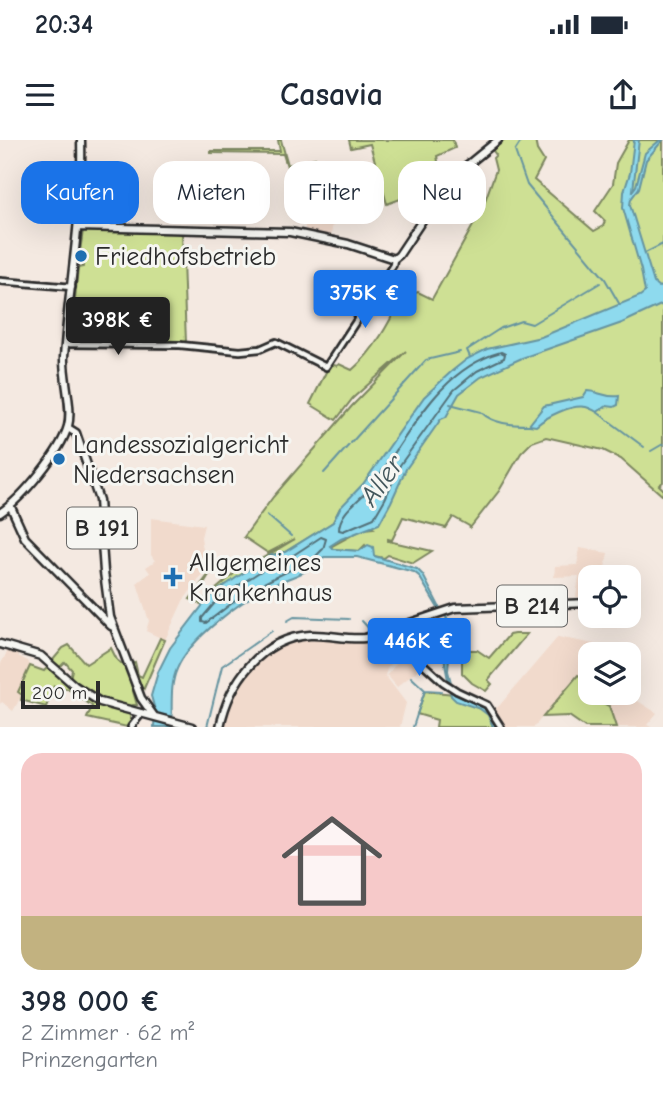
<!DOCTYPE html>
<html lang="de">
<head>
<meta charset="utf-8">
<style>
	body { margin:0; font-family:"Comic Neue",sans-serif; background:#f6f6f7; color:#1f2937; height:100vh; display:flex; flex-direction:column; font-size:26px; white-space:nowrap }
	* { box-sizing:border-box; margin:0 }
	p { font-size:23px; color:#747a83 }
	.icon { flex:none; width:38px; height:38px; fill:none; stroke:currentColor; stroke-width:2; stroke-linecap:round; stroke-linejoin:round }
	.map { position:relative; height:587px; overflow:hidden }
	.sheet { display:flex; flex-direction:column; background:#fff; flex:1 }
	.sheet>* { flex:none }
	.hud { position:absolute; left:21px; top:21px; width:621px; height:63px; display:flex; gap:14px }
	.controls { position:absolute; left:578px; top:425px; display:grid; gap:14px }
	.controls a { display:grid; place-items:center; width:63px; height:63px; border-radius:14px; background:#fff; box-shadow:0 7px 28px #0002; font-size:35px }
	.scale { position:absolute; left:21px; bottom:18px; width:79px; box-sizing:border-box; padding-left:7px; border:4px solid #2b2b2b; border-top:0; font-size:19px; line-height:24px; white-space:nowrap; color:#2b2b2b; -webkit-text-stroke:5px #f6f6f2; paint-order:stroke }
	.price { position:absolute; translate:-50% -60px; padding:0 16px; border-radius:7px; background:#1a73e8; color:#fff; font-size:23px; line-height:46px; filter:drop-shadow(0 2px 4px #0008) }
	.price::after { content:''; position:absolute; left:50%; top:42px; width:21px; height:16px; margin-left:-10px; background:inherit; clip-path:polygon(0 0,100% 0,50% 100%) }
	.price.on { background:#222; color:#fff }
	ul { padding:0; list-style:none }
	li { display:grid; align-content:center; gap:14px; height:371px; padding:0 21px }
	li+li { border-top:2px solid #e0e1e3 }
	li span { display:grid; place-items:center; height:217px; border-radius:21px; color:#555 }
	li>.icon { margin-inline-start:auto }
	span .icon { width:126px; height:126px; fill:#fffc; stroke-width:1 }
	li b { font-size:30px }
	.pill { padding:0 24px; border-radius:21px; background:#fff; box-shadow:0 7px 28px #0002; font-size:24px; line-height:63px }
	.pill.on { background:#1a73e8; color:#fff }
	.status { display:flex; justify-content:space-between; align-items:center; height:49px; padding:0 35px; background:#fff; direction:ltr }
	.status svg { height:19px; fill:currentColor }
	header { display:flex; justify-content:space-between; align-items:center; height:91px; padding:0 21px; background:#fff; font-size:32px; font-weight:800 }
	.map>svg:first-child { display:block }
	.built { fill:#f1dacc }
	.green { fill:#cee094; stroke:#7c8660; stroke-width:2 }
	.water { fill:#8edaee; stroke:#6694a0; stroke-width:2 }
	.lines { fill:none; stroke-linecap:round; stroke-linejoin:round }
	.shore { stroke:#537179; stroke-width:2 }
	.stream { stroke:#6694a0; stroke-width:2 }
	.minor-casing { stroke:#2b2b2b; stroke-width:10 }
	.major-casing { stroke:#2b2b2b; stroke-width:11 }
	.minor { stroke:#f6f6f2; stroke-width:4.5 }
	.major { stroke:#f6f6f2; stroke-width:6 }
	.poi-dot { fill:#1f6fb2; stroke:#f6f6f2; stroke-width:2.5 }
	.labels { text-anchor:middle; stroke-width:6; stroke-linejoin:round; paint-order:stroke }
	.shield { fill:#f6f6f2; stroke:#686867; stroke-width:2 }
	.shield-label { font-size:24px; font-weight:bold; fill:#2b2b2b }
	.poi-label { font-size:26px; fill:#2b2b2b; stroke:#f6f6f2; text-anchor:start }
	.water-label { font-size:28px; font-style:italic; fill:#44575c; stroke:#f6f6f2 }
</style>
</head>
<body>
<div class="status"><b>20:34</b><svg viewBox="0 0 49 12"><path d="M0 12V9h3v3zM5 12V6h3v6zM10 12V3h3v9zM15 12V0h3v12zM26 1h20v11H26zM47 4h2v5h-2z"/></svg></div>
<header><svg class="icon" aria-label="menu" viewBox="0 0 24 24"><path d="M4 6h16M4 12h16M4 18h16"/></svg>Casavia<svg class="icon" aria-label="share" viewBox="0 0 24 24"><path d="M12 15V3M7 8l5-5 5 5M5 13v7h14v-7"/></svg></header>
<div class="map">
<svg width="663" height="587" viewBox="0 0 663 587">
	<rect width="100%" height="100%" fill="#f4e9e1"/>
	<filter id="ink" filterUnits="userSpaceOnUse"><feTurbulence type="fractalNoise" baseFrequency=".0143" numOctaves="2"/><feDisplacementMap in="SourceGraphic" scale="14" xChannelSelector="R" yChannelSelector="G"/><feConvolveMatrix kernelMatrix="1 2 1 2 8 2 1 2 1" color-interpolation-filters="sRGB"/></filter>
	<g filter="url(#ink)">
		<path class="built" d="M320,34L333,80L331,97L306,91L292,42Z
			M151,378L204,385L201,397L206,430L183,461L165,500L146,491L149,481L137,443L150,433L146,427L155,421L151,415Z
			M580,408L608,413L603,437L590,438V456L576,457L579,436L554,437L555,426L577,425Z
			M392,494L404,510L388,527L385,535L406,563L400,587H222L237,544L264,514L285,503L301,497L365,499Z
			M558,497L594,504L601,514H590V542L584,534L582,537L578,535L534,587H504L493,570L499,566Z
			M9,509L20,512L18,516L28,521L30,525L18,552L22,555L13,571L2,562L0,564V525Z
			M405,513L422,527L397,547L387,535Z
			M597,553H625L657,573L647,585L651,587H616L609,566L603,563Z"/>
		<path class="green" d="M278,0H281L288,25L315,18L320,34L292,42L283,14L211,13V11H280Z
			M349,0H453L455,8L437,16L438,21L429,33L403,47L406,57L387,64L370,4L351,8Z
			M501,0H535L537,10L544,21L534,40L594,91L603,86L605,81L595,71L613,44L616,23L629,0H663V342L659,345L663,349V356L621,319L603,310L546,297L532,302L521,313L499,351L470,388L469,386L453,377L446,388L403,377L392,400L388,399V401L432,411L413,423L388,415L384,418L374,416L365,405L359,411L333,409L330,407L363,389L373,388L340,368L333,382L327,386L285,412L272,415L259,423L258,421L295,399L268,413L244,397L273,357L352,266L406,211L353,258L336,280L310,264L330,224L337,226L339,224L352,230C375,210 389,183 402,157L418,152L432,159L475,82L467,76L477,66L482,69L496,30L493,18L496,15L491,8Z
			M83,90L180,91L182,93L186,203L71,202L78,128L83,127V120L79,119Z
			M243,426L246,432L214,453L203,465L190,459L212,430L195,458L201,462Z
			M514,494H527L488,540L492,544L486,551L472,543L462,533V510H477L489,518L509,495Z
			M160,498L165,500L142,553L131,524L135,522L138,535L142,537Z
			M69,505L86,524L111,508L117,520L126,527L137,565H133L132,569L102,560L70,538L72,530L65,522L59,528L52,521L63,508Z
			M30,526L44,531L49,526C77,553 93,565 131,574L130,578L133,582L127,587L87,578L92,566L68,549L54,546L46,567L21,560L22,555L18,552Z
			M584,533L590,542V553H597L603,563L609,566L616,587H585L569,576L543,577L578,535L582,537Z
			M425,551C463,556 478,551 500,587H436L437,580L417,574Z"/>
		<path class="water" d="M634,0H639L633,50L636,46L645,13L660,0H663L646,20L639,48L631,59L630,65L654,143L659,147L663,146V164L622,183L522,218L481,237L459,254L446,277L441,279L406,329L391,362L379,384L341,399L330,406L333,409L359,411L368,405L373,407L374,416L417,429L423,435L440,468H438L419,436L414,432L357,417H324C313,432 289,437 273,445C244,458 189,499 177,529C169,547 173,568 171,587H154L155,570L151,556L158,532L170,508L203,465L214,453L258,423L272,415L285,412L333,382L340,368L363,344L424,257L452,231L467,219L487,209L541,197L640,156L645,152L641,130L623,68L624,52L630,33Z
			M587,251C598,251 604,258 619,256L618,265L614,267L607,266L597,272C593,270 590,268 586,267C571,264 546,277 536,286L529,285L544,266L583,257Z
			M446,476L451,489L448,531L454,554L485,568L497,587H493L488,575L480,569L456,561L451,556L445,524L444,510L448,490Z"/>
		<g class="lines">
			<path class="shore" d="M501,212L505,214L504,218L477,231L454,250L400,325L385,359L374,378L343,391L339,390C339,372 359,361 370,348C408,299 436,230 501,212Z
				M321,397L326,399L323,409L314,418L248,451L206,483L202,482V478L219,458L275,422L289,418Z"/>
			<path class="stream" d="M522,0L515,11L527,45L605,139L620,165
				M645,113L663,104
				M470,217L467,210L501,188L521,181L532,184L600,143
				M450,264L481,272C493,284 512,285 529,285
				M597,272L644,307
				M351,303L426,220L460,212
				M651,311L663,304
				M324,333L349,305
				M267,375L291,396
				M287,481L294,477L349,479
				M362,481L372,492
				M411,537L425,550L413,587
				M425,550L441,551
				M207,587L222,526L272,491"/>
			<defs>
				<path id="minor" d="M0,141L72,147
					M66,204L180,205L240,211L260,209L276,202L326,227L393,125L394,119
					M394,490L407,509L443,542L457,551L487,565L501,587
					M131,587L142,573"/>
				<path id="major" d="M78,87L290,92L348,104L394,119L399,115L449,40L498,0
					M68,288L76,293L99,360L104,432L110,477L141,558L154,576
					M10,365L25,398L111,486
					M0,373C22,358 61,312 68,286C73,268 63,238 64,217C69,145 83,73 81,0
					M628,458H629
					M0,504L41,516L75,546L100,562L192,587
					M220,587C229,542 261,498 310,495C329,494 347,500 365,498L455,468L590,463"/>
			</defs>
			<use href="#minor" class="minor-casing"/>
			<use href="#major" class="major-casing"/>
			<use href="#minor" class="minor"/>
			<use href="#major" class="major"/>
		</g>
	</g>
	<g class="poi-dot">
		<circle cx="81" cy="116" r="7"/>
		<circle cx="59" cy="319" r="7"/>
		<path d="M169.5 426.5h7v7h7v7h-7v7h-7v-7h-7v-7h7z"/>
	</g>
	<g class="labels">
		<g class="shield">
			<rect x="67" y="367.5" width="70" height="41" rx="5"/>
			<rect x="497" y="445.5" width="70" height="41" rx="5"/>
		</g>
		<g class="shield-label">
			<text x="102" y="396">B 191</text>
			<text x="532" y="474">B 214</text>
		</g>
		<g class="poi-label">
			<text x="95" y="125">Friedhofsbetrieb</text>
			<text x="73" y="313">Landessozialgericht<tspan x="73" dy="30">Niedersachsen</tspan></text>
			<text x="189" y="431">Allgemeines<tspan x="189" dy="30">Krankenhaus</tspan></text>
		</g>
		<g class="water-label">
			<text transform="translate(381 340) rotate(-54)" y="10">Aller</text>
		</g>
	</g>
</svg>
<div class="controls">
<a><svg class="icon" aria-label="locate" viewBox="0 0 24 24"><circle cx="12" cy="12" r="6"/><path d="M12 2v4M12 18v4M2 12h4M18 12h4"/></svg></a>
<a><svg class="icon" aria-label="layers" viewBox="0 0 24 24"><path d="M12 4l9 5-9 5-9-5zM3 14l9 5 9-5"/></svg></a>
</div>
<div class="scale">200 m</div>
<b class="price" style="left:365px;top:190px">375K €</b>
<b class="price on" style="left:118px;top:217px">398K €</b>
<b class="price" style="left:419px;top:538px">446K €</b>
<div class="hud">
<a class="pill on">Kaufen</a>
<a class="pill">Mieten</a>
<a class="pill">Filter</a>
<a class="pill">Neu</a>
</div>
</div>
<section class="sheet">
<ul>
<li><span style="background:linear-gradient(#f6c9c9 75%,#c2b280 0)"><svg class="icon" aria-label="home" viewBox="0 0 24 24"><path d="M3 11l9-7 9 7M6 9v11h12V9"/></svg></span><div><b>398 000 €</b><p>2 Zimmer · 62 m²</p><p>Prinzengarten</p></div></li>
</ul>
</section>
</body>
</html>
